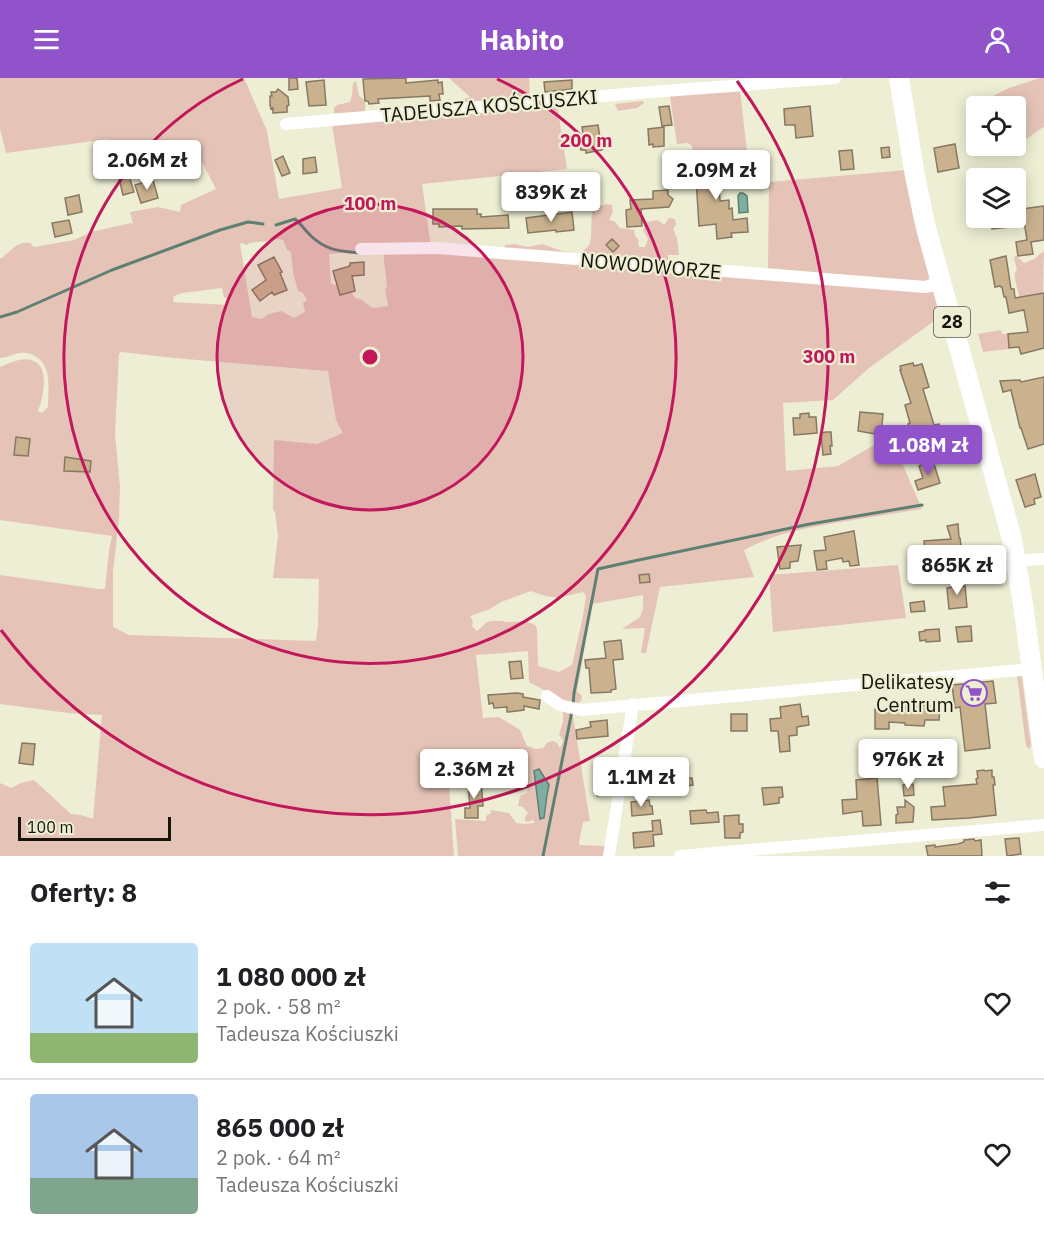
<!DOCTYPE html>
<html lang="pl">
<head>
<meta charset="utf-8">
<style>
	body { margin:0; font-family:"IBM Plex Sans",sans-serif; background:#f6f6f6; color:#202124; height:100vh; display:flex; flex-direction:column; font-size:22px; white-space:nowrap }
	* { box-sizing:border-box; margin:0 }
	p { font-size:20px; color:#757577 }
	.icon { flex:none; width:33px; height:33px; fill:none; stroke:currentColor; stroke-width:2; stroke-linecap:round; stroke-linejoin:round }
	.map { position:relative; height:778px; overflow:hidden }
	.side { display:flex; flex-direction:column; background:#fff; flex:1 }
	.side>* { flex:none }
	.fabs { position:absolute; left:966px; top:18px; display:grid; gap:12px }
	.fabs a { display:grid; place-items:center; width:60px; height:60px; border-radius:6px; background:#fff; box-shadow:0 3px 15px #0003; font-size:30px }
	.scale { position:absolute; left:18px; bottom:15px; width:153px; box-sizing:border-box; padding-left:6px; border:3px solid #14140b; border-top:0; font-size:16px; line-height:21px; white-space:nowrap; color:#14140b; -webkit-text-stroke:4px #edeed3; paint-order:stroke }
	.price { position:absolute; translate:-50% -51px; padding:0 14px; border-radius:6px; background:#fff; color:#222; font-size:20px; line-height:39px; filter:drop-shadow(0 2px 3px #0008) }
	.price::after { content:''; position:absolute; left:50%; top:36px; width:18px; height:14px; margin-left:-9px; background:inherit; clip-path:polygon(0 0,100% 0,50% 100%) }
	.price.current { background:#9153c9; color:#fff }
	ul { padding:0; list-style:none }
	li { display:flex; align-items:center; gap:18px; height:150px; padding:0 30px }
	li+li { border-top:2px solid #e0e0e0 }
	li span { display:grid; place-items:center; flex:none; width:168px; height:120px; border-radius:6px; color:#555 }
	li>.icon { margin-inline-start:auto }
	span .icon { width:72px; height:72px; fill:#fffc; stroke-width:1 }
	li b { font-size:26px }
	h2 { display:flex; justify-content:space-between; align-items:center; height:72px; padding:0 30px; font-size:26px }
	header { display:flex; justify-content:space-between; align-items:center; height:78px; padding:0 30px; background:#9153c9; color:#fff; font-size:27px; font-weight:700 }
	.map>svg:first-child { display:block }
	.green { fill:#e5c4b7; fill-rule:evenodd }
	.water { fill:#7eae9f; stroke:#5e8073; stroke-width:1.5 }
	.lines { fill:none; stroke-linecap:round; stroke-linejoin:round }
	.stream { stroke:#5e8073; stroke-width:3 }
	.building { fill:#cbb28f; stroke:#877863; stroke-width:1.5 }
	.street { stroke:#fff; stroke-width:12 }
	.primary { stroke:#fff; stroke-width:20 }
	.ring { fill:none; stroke:#c2185b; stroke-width:3 }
	.labels { text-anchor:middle; stroke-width:4.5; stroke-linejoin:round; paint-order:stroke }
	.shield { fill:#edeed3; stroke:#555547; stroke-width:1.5 }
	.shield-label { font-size:18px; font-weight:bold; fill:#14140b }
	.street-label { font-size:20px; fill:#14140b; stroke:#edeed3 }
	.poi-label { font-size:20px; fill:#14140b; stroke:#edeed3; text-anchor:end }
	.centre { fill:#c2185b; stroke:#edeed3; stroke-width:3 }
	.ring-label { font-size:18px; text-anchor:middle; font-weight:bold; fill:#c2185b; stroke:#edeed3; stroke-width:4.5; stroke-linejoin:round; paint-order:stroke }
</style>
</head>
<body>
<header><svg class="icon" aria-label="menu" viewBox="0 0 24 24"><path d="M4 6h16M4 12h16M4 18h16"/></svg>Habito<svg class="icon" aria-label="person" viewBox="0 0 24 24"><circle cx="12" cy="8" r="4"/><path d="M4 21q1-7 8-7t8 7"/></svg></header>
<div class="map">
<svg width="1044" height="778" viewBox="0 0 1044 778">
	<rect width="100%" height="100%" fill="#edeed3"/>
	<path class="green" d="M0,0H244L267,53L279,121L342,110L332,46L557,26L567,91L422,106L431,168L329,176L331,206L337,207L340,217L352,215L355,220L360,221L373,230L388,228L385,211L387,210L383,172L503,173L505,167L515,166L527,169L542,166L562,173L573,175L576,180C580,175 588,170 590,165C592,161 591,140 592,134L582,122L584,119L591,114L597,118L599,126L601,128L607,126L612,127L613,134L609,142L614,143L620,150L634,152L635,158L639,162L638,165L639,169H645L648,161L643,152L646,144L658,142L664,147L669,140L675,141L676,147L673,151L677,160L679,177H668L669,186L933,212L941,238L869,290L833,322L783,325L786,393L838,388L893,356L902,385L922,431C897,435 872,439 847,443C808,450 780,453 744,472L754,499L660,509L646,575H641L645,550L622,551L640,539L643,531V517L592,526L577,613L582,618L581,623L577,626L576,629L529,604L528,573L476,577L483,640L499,639L520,652L527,668L536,671L543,670L548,664L553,663L556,664L560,670L563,663L559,656L563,644V634L566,632L573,638L590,743L583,744L579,765L580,767L607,768L605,778H458L455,741L486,743V738L491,735V732L509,735L516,745L525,746L534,745V743L533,742L528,744L525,743V739L528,735L523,729L518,728L520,718L527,715L528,709L494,702V699L448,692L454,778H0V705L11,710L21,705L34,702L71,736L81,737L93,741L102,637L68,635L0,626V497L99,511H105L109,472L112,458L0,442V289C10,285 23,278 34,283C50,290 43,321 38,333L42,335L48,329C48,319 49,309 48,300C47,284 34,273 19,275C12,276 7,280 0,280V181C11,174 16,163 30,165L34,169L74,162L91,154L131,145L133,146L130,134L158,129L180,134L181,127L216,111L194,69L116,95L108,61L6,75L0,51ZM277,161L283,162L287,172L291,174L293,194L298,213L303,215L307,222L303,225L305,234L294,240L281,233L269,236L262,241L252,239L240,166L242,165L246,167C253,162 267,165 277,161ZM222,210L224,219L228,221V227L173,224L174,218L182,215ZM121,274L174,280L328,293L336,342L343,355L317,366L274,362L273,432L275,434L278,458L273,500L319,501L318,546L316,563L129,557L113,549V494L119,441L120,409L115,356L119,276ZM531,513C553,522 560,520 583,514L586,518L582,543L572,587L559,594L538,588L537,551L535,547L525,543L506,544L503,543H492L487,544L477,553L472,548L473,543L470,538L490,531L501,524Z
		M449,0H529L530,23L457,27L458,23L470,19Z
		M1040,0H1044V49C1031,56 1013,74 1001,76L999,68H1016V28H994L993,18L1009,10Z
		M356,3L359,18C365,21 366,25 365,32L364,34L334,35V30L337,27L350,24L352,17L353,5Z
		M740,12L747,74L692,79V68L688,65L677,66L670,19L671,17Z
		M643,23L644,25L637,30L618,33L615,26Z
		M755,74L757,76L756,80L757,82L762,83L767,86L761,89L765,94V100L755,101L747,84V78L750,75Z
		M906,92L913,138L930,200L923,204L768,190L769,104Z
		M1044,173L1043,215L1019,219C1018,210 1014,203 1015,194L1017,192L1014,180L1016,177L1024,185L1034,181Z
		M1001,252L1002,256H1008L1009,271L983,274L978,256Z
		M898,487L906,540L773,554L769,497Z
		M1021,593L1031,668L1029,671L1026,668L1017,597Z"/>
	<path class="water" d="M740,115H743L747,118L748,134L739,135L738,118Z
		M539,691L549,707L547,717L544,740L540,741C538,725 536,709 534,693Z"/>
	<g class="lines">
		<path class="stream" d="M276,147L295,141C301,146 305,152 311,158C327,173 340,173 360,175
			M0,239L17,234L112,192L220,152L248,144L263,146
			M573,628L574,615L598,491L634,483L810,446L922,427
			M543,778L572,633"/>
	</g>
	<path class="building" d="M289,0H297L298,11L289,12Z
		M406,0V5L438,2V5L442,4L443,16H439L440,22L430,23V18L378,21L379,25L369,26L368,23H365L363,1Z
		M324,2L326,27L309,28L306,4Z
		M572,2V11L545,14L544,4Z
		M278,11L288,19L289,27L287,28V34L273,35V30L271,31L270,27V18H272L271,14H276Z
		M669,28L672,47L662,48L659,29Z
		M810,28L813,58L796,60L795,47H785L784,31Z
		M598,47L602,72L586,75V72H581L579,64L584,63L582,49Z
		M664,49V68L653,69V66L649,67L648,51Z
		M955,66L959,90L938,94L934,70Z
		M889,69L890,79L882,80L881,70Z
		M852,72L854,91L841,92L839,73Z
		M283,78L290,95L282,98L275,82Z
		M315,79L317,94L303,96V81Z
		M705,83L710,87L719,86V90L724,89V92H730L731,102L719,103L720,123L729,122V131L732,130L733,142L747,140L748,154L731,155L732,159L717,161L716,146L699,148L695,84Z
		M129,98L134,114L123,117L119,100Z
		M153,102L158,120L141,125L135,107Z
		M668,112V117L673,121L669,129L641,131L642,148L627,149L626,132L631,131L630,122L653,121V113Z
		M520,116L521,126L511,127L510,117Z
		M79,117L82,134L68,137L65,120Z
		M1044,128V162L1031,164L1033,176L1018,178L1016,164L1027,162L1022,131Z
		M433,131H477V136H481V139L508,137L509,150L462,151V148L439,149V146H433Z
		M572,134L574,152L556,154V152L528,155L526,140Z
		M990,140H1008L1010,149L992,151Z
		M69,142L72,155L55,159L52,145Z
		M612,161L619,168L613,174L606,167Z
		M1006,178L1011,211H1014L1015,220L1044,215V270L1021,276L1019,269L1009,270L1008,256L1028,254L1024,232L1009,235L1006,219H1004L1002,209H1001L1000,208L995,209L990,182Z
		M274,179L282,194L280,195L287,212L274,217L272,214L260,223L252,212L266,202L258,187Z
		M364,184V197L352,198L355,213L340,217L333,193L350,188V185Z
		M913,285L914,288L922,286L929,309L923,311L934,347L939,346L945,365L937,368L938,370L924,375L921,368L915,369L908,346L910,345L905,327L911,325L900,292H901L900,288Z
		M1044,299V366L1028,371L1021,350H1020L1011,312L1003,314L1000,303L1020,302L1021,304Z
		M860,334L883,336L881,357L858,353Z
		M809,335V339H816L817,355L794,357L793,340H800V336Z
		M826,354H831L832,368H830L831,376L823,377L821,355Z
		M16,359L30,361L28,378L14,377Z
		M65,379L91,383L90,394L64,393Z
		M933,383L940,405L918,412L915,403L923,400L919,388Z
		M1035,396L1041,419L1034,421L1035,426L1025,429L1016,402Z
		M958,446L959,460H960L961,468H959L960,477H957L955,471L925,474L924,463L951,461L947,448Z
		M854,453L859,487L850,488L849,483L843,484L842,480L826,483L827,491L817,492L814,473L826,472L824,459Z
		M801,467L798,483L790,484V490L780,491L777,469Z
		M649,496L650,504L640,505L639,497Z
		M960,504L961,508H965L967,529L949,531L947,510L952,509V505Z
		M924,523L925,533L911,534L910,525Z
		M971,548L972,563L958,564L956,549Z
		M939,551L940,563L926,564V562L920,563L919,554L925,553V552Z
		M621,562L623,581L613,582L616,611L611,612V614L591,615L589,590H586L585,582L606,580L604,564Z
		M521,583L523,600L511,601L509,584Z
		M993,603L996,625L985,626L990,670L965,673L960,629L955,630L952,607Z
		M517,615L523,616V619L540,622L539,631L524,628V632L507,634V629L494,630L493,625L489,626L488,617Z
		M800,626L802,639L808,638L809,647L797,649V657L789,658L790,673L780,674L778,653H771L770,641L781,640L780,629Z
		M906,627L940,628L939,642H925L924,648L905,647V645L889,644V651H875V631L905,632Z
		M731,636H747V653H731Z
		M607,642L608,658L577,661L576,652L591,649L590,644Z
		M22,665L35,666L33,687L19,685Z
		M674,686L675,701L692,700L693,707L656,712V706H652L650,688Z
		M984,692L985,693L992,692V699H994L995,707H993L996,737L969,740L932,742L931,729L945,728L943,709L977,706L976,701L978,700L977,693Z
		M455,696L465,697L464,705H454Z
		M612,700L610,716L597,718L596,702Z
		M877,700L881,747L863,748L862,733L843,736L842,722L857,721L856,702Z
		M481,704L483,728H478V740H465V730H470L468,705Z
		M913,706L914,717L904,718L903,707Z
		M782,709L783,719L779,720V725L764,727L762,710Z
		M649,722L650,728H652L653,736L632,738L631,724Z
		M905,722L914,729L913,744L896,745V737L898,736L897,729H905Z
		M706,732L707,735L718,734L719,744L691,746L690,733Z
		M739,737V746H743V754L740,755V760H725L724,738Z
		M660,742L662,756L653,757L654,768L634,770L633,755L653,753L652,743Z
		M1019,760L1021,776L1007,778L1005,761Z
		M974,761L975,763L981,762L982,778H928L926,768L935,767V769L958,766L964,764V762Z"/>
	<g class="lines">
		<path class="street" d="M286,46L625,16L835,0
			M361,171L438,170L925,209L941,206
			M1016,484L1027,482L1044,481
			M547,618L560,627L581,632L1032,591
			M609,778L633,626
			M680,778L1044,747"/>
		<path class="primary" d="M899,0L915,98L926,150L1012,461L1023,526L1044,680"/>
	</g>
	<circle cx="370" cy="279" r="153" fill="#c2185b" fill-opacity=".12"/>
	<g class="ring">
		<circle cx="370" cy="279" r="153"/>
		<path d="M497 1A306 306 0 1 1 243 1"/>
		<path d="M737 3A459 459 0 1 1 1 552"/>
	</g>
	<defs>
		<symbol id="supermarket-ring" viewBox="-11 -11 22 22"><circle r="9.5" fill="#edeed3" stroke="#9153c9" stroke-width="1.5"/><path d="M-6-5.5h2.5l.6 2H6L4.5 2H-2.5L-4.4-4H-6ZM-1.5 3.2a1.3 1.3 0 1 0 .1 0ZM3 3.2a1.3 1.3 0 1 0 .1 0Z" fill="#9153c9"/></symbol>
	</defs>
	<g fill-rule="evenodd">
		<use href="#supermarket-ring" x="959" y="600" width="30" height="30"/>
	</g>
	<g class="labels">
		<rect class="shield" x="934" y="229" width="36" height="30" rx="4.5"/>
		<g class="shield-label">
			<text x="952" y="250">28</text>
		</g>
		<g class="street-label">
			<text transform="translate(489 28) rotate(-5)" y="7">TADEUSZA KOŚCIUSZKI</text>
			<text transform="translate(651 188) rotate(5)" y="7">NOWODWORZE</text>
		</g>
		<g class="poi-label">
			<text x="954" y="611">Delikatesy<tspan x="954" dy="23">Centrum</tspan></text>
		</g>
	</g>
	<circle cx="370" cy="279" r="9" class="centre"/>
	<g class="ring-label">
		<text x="586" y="69">200 m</text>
		<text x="370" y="132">100 m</text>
		<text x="829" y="285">300 m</text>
	</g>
</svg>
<div class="fabs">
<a><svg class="icon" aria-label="locate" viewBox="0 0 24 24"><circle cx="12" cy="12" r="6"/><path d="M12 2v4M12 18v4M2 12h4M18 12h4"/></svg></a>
<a><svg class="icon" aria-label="layers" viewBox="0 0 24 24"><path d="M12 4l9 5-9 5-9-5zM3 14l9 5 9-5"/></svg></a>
</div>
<div class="scale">100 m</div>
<b class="price" style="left:147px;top:113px">2.06M zł</b>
<b class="price" style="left:716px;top:123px">2.09M zł</b>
<b class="price" style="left:551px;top:145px">839K zł</b>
<b class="price current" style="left:928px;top:398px">1.08M zł</b>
<b class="price" style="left:957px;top:518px">865K zł</b>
<b class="price" style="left:908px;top:712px">976K zł</b>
<b class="price" style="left:474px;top:722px">2.36M zł</b>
<b class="price" style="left:641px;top:730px">1.1M zł</b>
</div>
<section class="side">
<h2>Oferty: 8<svg class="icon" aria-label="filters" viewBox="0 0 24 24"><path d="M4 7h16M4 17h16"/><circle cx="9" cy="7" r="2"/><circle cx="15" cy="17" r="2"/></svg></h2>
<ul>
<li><span style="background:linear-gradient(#bfe0f5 75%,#8fb573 0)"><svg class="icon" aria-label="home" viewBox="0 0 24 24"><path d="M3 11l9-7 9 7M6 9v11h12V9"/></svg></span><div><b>1 080 000 zł</b><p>2 pok. · 58 m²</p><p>Tadeusza Kościuszki</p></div><svg class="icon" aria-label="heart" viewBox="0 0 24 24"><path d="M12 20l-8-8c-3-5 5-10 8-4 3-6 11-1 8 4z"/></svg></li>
<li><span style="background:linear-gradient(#a9c7e8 70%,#7fa58c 0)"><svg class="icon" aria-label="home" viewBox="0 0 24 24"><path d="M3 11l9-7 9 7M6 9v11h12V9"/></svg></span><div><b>865 000 zł</b><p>2 pok. · 64 m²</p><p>Tadeusza Kościuszki</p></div><svg class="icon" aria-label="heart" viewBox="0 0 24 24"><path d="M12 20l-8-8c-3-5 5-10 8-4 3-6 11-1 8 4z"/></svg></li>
</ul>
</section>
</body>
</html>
